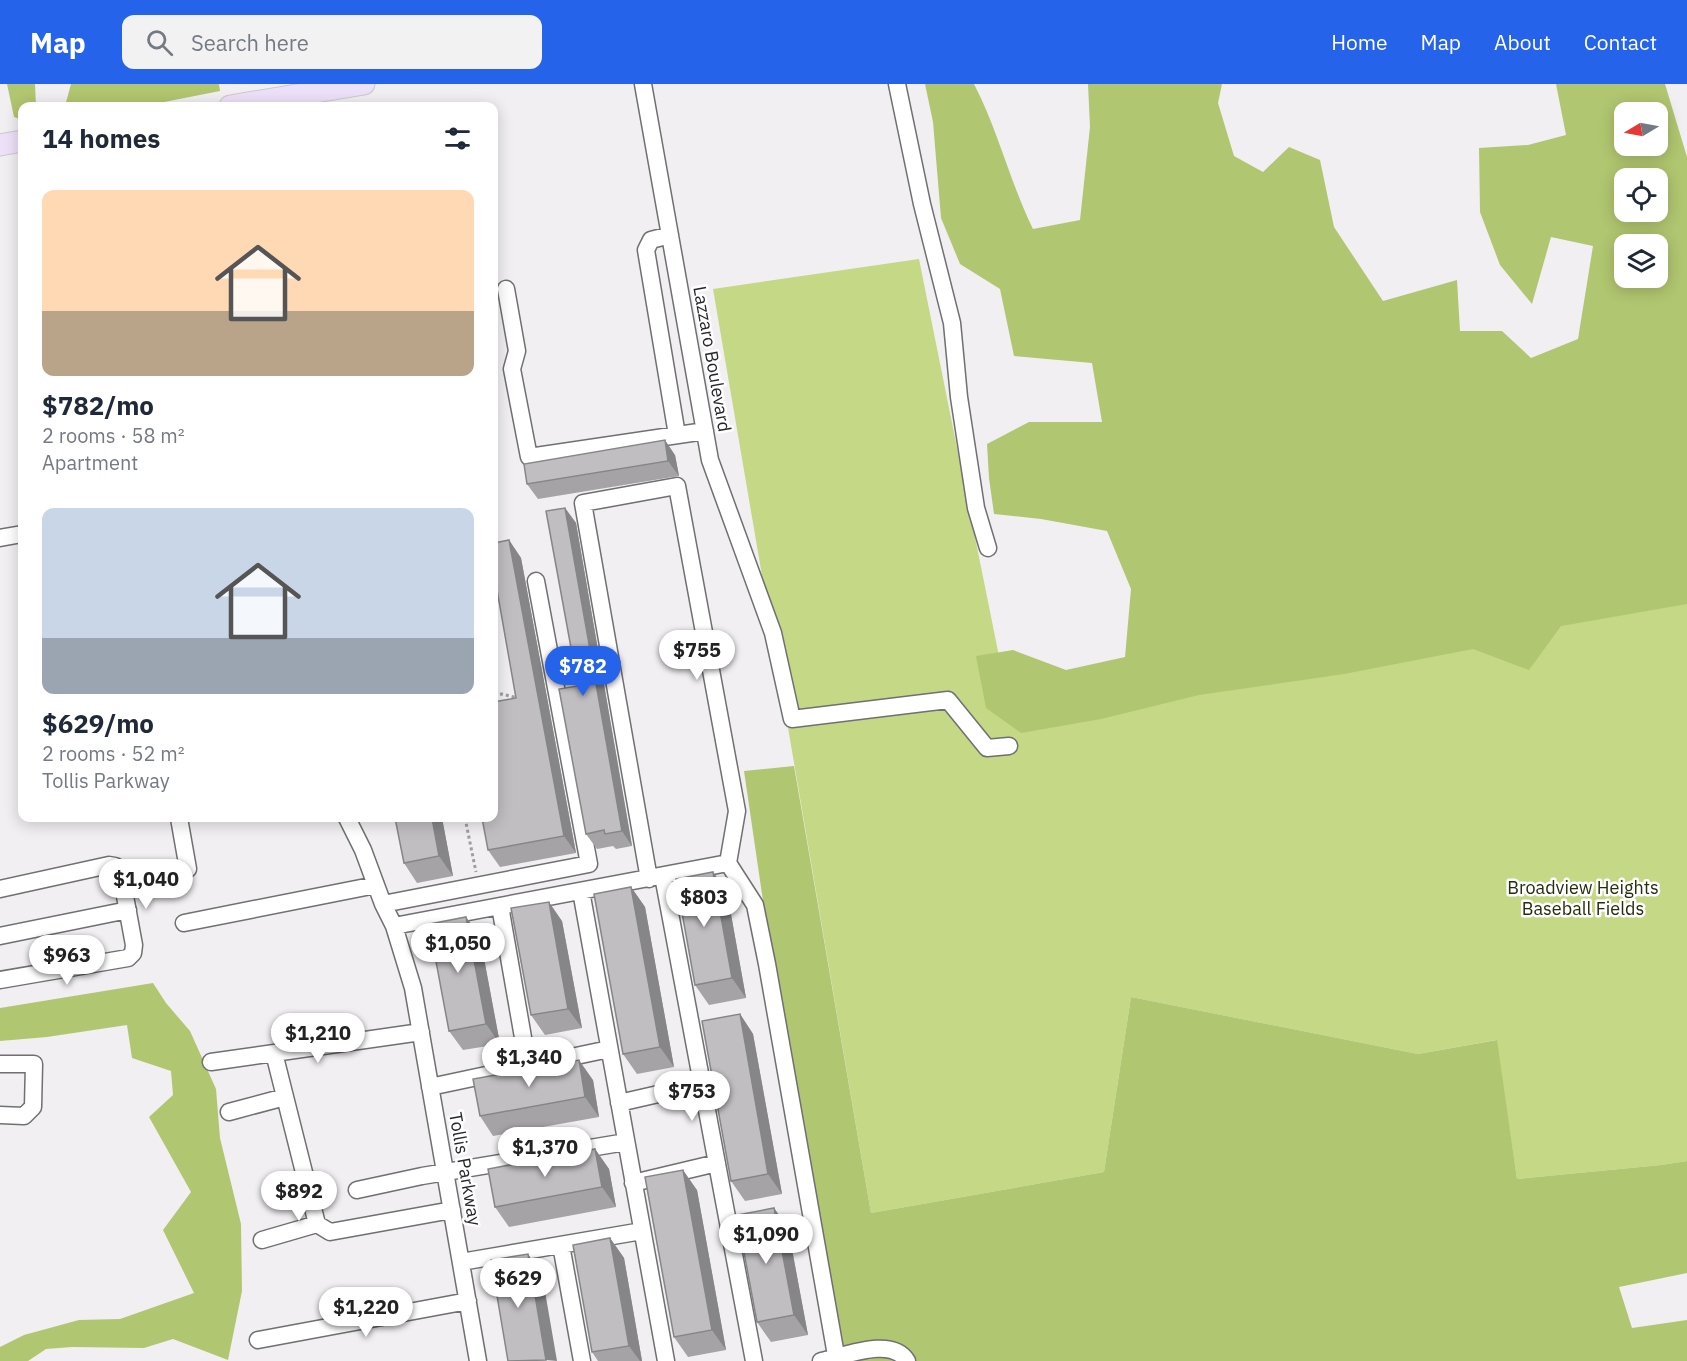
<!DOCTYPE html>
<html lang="en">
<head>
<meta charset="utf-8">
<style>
	body { margin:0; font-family:"IBM Plex Sans",sans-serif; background:#f2f2f3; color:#1f2937; height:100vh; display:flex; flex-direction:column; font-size:22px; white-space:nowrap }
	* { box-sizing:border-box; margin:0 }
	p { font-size:20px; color:#747a83 }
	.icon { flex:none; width:33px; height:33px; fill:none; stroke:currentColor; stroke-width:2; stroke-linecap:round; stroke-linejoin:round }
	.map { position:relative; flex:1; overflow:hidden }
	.panel { position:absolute; left:18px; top:18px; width:480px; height:720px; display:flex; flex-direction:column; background:#fff; border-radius:12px; box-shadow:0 3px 15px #0003 }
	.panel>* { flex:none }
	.needle { width:39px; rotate:260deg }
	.controls { position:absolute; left:1614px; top:18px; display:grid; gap:12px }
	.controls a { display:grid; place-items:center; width:54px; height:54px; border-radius:12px; background:#fff; box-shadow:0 3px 15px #0003; font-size:30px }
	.price { position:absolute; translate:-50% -51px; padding:0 14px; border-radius:21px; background:#fff; color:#222; font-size:20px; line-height:39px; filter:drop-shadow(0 2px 3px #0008) }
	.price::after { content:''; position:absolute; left:50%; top:36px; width:18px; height:14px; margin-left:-9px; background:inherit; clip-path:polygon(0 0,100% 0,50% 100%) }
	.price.on { background:#2563eb; color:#fff }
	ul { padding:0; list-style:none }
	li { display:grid; align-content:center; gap:12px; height:318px; padding:0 24px }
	li span { display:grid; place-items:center; height:186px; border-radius:12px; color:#555 }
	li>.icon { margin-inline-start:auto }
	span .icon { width:108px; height:108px; fill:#fffc; stroke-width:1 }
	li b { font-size:26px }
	h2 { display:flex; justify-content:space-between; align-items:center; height:72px; padding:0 24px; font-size:26px }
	header { display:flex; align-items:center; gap:36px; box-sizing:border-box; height:84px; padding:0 30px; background:#2563eb; color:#fff }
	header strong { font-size:28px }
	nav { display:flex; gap:33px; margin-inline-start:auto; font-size:21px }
	.search { width:420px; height:54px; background:#f2f2f3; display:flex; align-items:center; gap:15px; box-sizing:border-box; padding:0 21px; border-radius:12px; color:#747a83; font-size:22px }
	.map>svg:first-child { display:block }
	.green { fill:#c4d886 }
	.forest { fill:#b1c670; fill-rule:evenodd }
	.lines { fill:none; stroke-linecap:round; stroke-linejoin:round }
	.minor-casing { stroke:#706f71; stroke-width:19 }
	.major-casing { stroke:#cbcbcb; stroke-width:23 }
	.path { stroke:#9f9da0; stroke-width:3; stroke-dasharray:3 3; stroke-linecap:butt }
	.minor { stroke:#fff; stroke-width:16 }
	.major { stroke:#ede1fa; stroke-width:21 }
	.wall { fill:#a5a3a6 }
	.shaded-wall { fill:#868587 }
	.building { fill:#c0bec1; stroke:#868587; stroke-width:1.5 }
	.labels { text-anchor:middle; stroke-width:5; stroke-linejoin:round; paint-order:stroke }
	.street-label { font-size:18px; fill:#272627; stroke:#fefdff }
	.park-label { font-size:18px; fill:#262d08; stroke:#fefdff }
</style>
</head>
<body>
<header>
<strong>Map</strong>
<div class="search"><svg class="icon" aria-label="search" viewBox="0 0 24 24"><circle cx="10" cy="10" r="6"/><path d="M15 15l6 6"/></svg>Search here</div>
<nav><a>Home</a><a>Map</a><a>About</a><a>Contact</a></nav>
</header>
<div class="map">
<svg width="1687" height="1277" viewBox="0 0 1687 1277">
	<rect width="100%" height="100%" fill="#f1eff2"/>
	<path class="green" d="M919,175L1005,602L1687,500V1077L1661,1081L1517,1095L1496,956L1418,970L1131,913L1104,1088L871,1129L713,205Z"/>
	<path class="forest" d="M7,0H35L36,22H22V36L14,33Z
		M71,0H219L220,7L144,22H65Z
		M925,0H974C998,46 1010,98 1033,145L1080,136L1090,43L1088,0H1222L1218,19L1234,72L1263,88L1289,63L1320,76L1334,143L1383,217L1457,196L1460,247H1502L1531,274L1578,255L1593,162L1551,153L1532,220L1500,181L1480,128L1479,64L1528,61L1566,51L1556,0H1665L1687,73V520L1561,542L1529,586L1473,565L1344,590L1199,611L1101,635L1021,649L986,624L976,572L1013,566L1066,586L1125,573L1131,505L1107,447L1041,435L994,430L989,394L987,360L1029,338H1102L1092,279L1014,272L1000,205L960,180L941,134L933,38ZM1658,28V62H1624V28ZM1658,94V128H1624V94ZM1624,160H1658V194H1624Z
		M794,682L871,1129L1104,1088L1131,913L1418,970L1497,956L1517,1095L1661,1081L1687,1077V1189L1619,1203L1632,1244L1687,1236V1277H844L775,899L744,687Z
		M153,899L166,919L190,947L216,1005L220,1054L241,1140L242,1207L228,1276L173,1255L144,1264L72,1263L46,1265L28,1277H0V1263L24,1251L79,1236L120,1235L194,1209L163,1146L191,1108L149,1033L173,1011L171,987L132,974L127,941L47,953L0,957V924Z"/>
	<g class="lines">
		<defs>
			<path id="minor" d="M643,0L710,376L773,549L792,635L948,616L987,664L1009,662
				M897,0L922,120L952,239L959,313L976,424L988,464
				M670,151L651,156L646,166L677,351
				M506,205L517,267L512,285L529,373L705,347
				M0,454L22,450
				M179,734L188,785
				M347,734L363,766L383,820L394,842L413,904L478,1277
				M663,792L754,1277
				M649,795L583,419L677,402L737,727L728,779L755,821L767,880L837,1277
				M0,805L109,781L115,782L120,785L134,861L133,869L128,874L0,896
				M581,807L666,1277
				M383,820L589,780L536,497
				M500,822L528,982
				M184,839L376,801
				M394,842L728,779
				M0,852L128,826
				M274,969L317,1140L330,1148L452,1126
				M211,978L421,948
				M0,980H34L33,1023L24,1032L0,1031
				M430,1003L609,965
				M619,1019L702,1000
				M229,1028L285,1013
				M633,1099L717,1079
				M357,1106L422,1092L626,1058
				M262,1156L317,1140
				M561,1161L582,1277
				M461,1178L642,1147
				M258,1256L468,1217
				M821,1277C845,1272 892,1252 907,1277"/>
			<path id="major" d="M230,22L364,0
				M0,61L22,57"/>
		</defs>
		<use href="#minor" class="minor-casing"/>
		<use href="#major" class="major-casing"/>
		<path class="path" d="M494,611L502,610L518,614
			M465,734L476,788"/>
		<use href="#minor" class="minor"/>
		<use href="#major" class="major"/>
	</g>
	<path class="wall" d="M675,371L679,392L538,415L527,400Z
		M565,424L576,439L632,762L616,765L613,762L597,765L586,750L578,602Z
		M509,456L521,474L576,769L500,783L488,766L516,614Z
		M395,734H442L453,792L417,799L404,779Z
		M713,788L727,808L746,914L709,921L695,901Z
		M631,803L645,823L674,983L637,990L623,970Z
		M466,833L480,853L500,960L463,966L449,947Z
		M562,837L582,944L545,951L531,931Z
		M740,930L753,950L782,1110L745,1117L731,1097Z
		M593,996L599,1033L493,1052L480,1032Z
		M595,1065L609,1085L616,1123L509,1143L495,1123Z
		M697,1106L726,1266L688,1273L674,1253Z
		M774,1124L788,1144L808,1251L771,1258L757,1238Z
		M610,1154L624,1174L642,1277H598L592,1268Z"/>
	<path class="shaded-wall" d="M665,356L675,371L679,392L668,377Z
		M565,424L576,439L632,762L622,747Z
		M509,456L521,474L576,769L564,752Z
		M432,734H442L453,792L439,772Z
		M713,788L727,808L746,914L732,894Z
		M631,803L645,823L674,983L660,963Z
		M549,818L562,837L582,944L568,925Z
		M466,833L480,853L500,960L486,940Z
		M740,930L753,950L782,1110L768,1090Z
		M579,976L593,996L599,1033L585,1013Z
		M595,1065L609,1085L616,1123L602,1103Z
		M683,1086L697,1106L726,1266L712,1246Z
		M774,1124L788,1144L808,1251L794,1231Z
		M610,1154L624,1174L642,1277H640L629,1262Z
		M528,1170L542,1190L557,1277L546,1276Z"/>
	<path class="building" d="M665,356L668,377L527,400L524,380Z
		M565,424L622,747L605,750L604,746L586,750L559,605L578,602L546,427Z
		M509,456L564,752L488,766L482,734H494V618L516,614L494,489V459Z
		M395,734H432L439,772L404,779Z
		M713,788L732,894L695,901L676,795Z
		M631,803L660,963L623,970L594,810Z
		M549,818L568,925L531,931L511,824Z
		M466,833L486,940L449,947L429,840Z
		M740,930L768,1090L731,1097L702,937Z
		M579,976L585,1013L480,1032L473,995Z
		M595,1065L602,1103L495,1123L488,1085Z
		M683,1086L712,1246L674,1253L645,1093Z
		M774,1124L794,1231L757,1238L737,1131Z
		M610,1154L629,1262L592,1268L573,1161Z
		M528,1170L546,1276L508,1277L491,1176Z"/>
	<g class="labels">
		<g class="street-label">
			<text transform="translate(712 275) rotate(80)" y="6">Lazzaro Boulevard</text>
			<text transform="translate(465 1085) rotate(80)" y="6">Tollis Parkway</text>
		</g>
		<g class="park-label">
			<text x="1583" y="810">Broadview Heights<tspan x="1583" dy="21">Baseball Fields</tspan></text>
		</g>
	</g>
</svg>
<div class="controls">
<a><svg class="needle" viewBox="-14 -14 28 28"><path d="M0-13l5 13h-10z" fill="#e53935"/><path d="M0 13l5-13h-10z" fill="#747a83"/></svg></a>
<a><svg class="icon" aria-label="locate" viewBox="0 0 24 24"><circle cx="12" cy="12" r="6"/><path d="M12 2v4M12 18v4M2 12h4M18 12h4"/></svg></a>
<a><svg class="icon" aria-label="layers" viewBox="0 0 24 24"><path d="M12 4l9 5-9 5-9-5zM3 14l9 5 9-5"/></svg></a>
</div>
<b class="price" style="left:697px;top:597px">$755</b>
<b class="price on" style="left:583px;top:613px">$782</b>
<b class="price" style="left:146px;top:826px">$1,040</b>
<b class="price" style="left:704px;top:844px">$803</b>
<b class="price" style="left:458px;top:890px">$1,050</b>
<b class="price" style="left:67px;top:902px">$963</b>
<b class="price" style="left:318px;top:980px">$1,210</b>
<b class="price" style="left:529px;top:1004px">$1,340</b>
<b class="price" style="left:692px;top:1038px">$753</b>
<b class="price" style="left:545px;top:1094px">$1,370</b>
<b class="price" style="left:299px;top:1138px">$892</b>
<b class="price" style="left:766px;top:1181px">$1,090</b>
<b class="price" style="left:518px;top:1225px">$629</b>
<b class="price" style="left:366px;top:1254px">$1,220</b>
<section class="panel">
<h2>14 homes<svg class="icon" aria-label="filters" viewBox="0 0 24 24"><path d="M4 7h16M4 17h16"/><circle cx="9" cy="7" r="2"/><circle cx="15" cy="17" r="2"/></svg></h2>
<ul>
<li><span style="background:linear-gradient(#ffd9b3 65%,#b9a48a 0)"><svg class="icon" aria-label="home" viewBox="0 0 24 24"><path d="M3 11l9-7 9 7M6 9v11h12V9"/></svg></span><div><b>$782/mo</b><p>2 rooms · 58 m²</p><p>Apartment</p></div></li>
<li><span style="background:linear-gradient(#c9d6e8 70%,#9aa5b1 0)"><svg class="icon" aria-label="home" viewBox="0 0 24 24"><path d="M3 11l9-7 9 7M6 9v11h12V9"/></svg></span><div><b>$629/mo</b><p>2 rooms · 52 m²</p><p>Tollis Parkway</p></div></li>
</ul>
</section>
</div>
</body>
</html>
